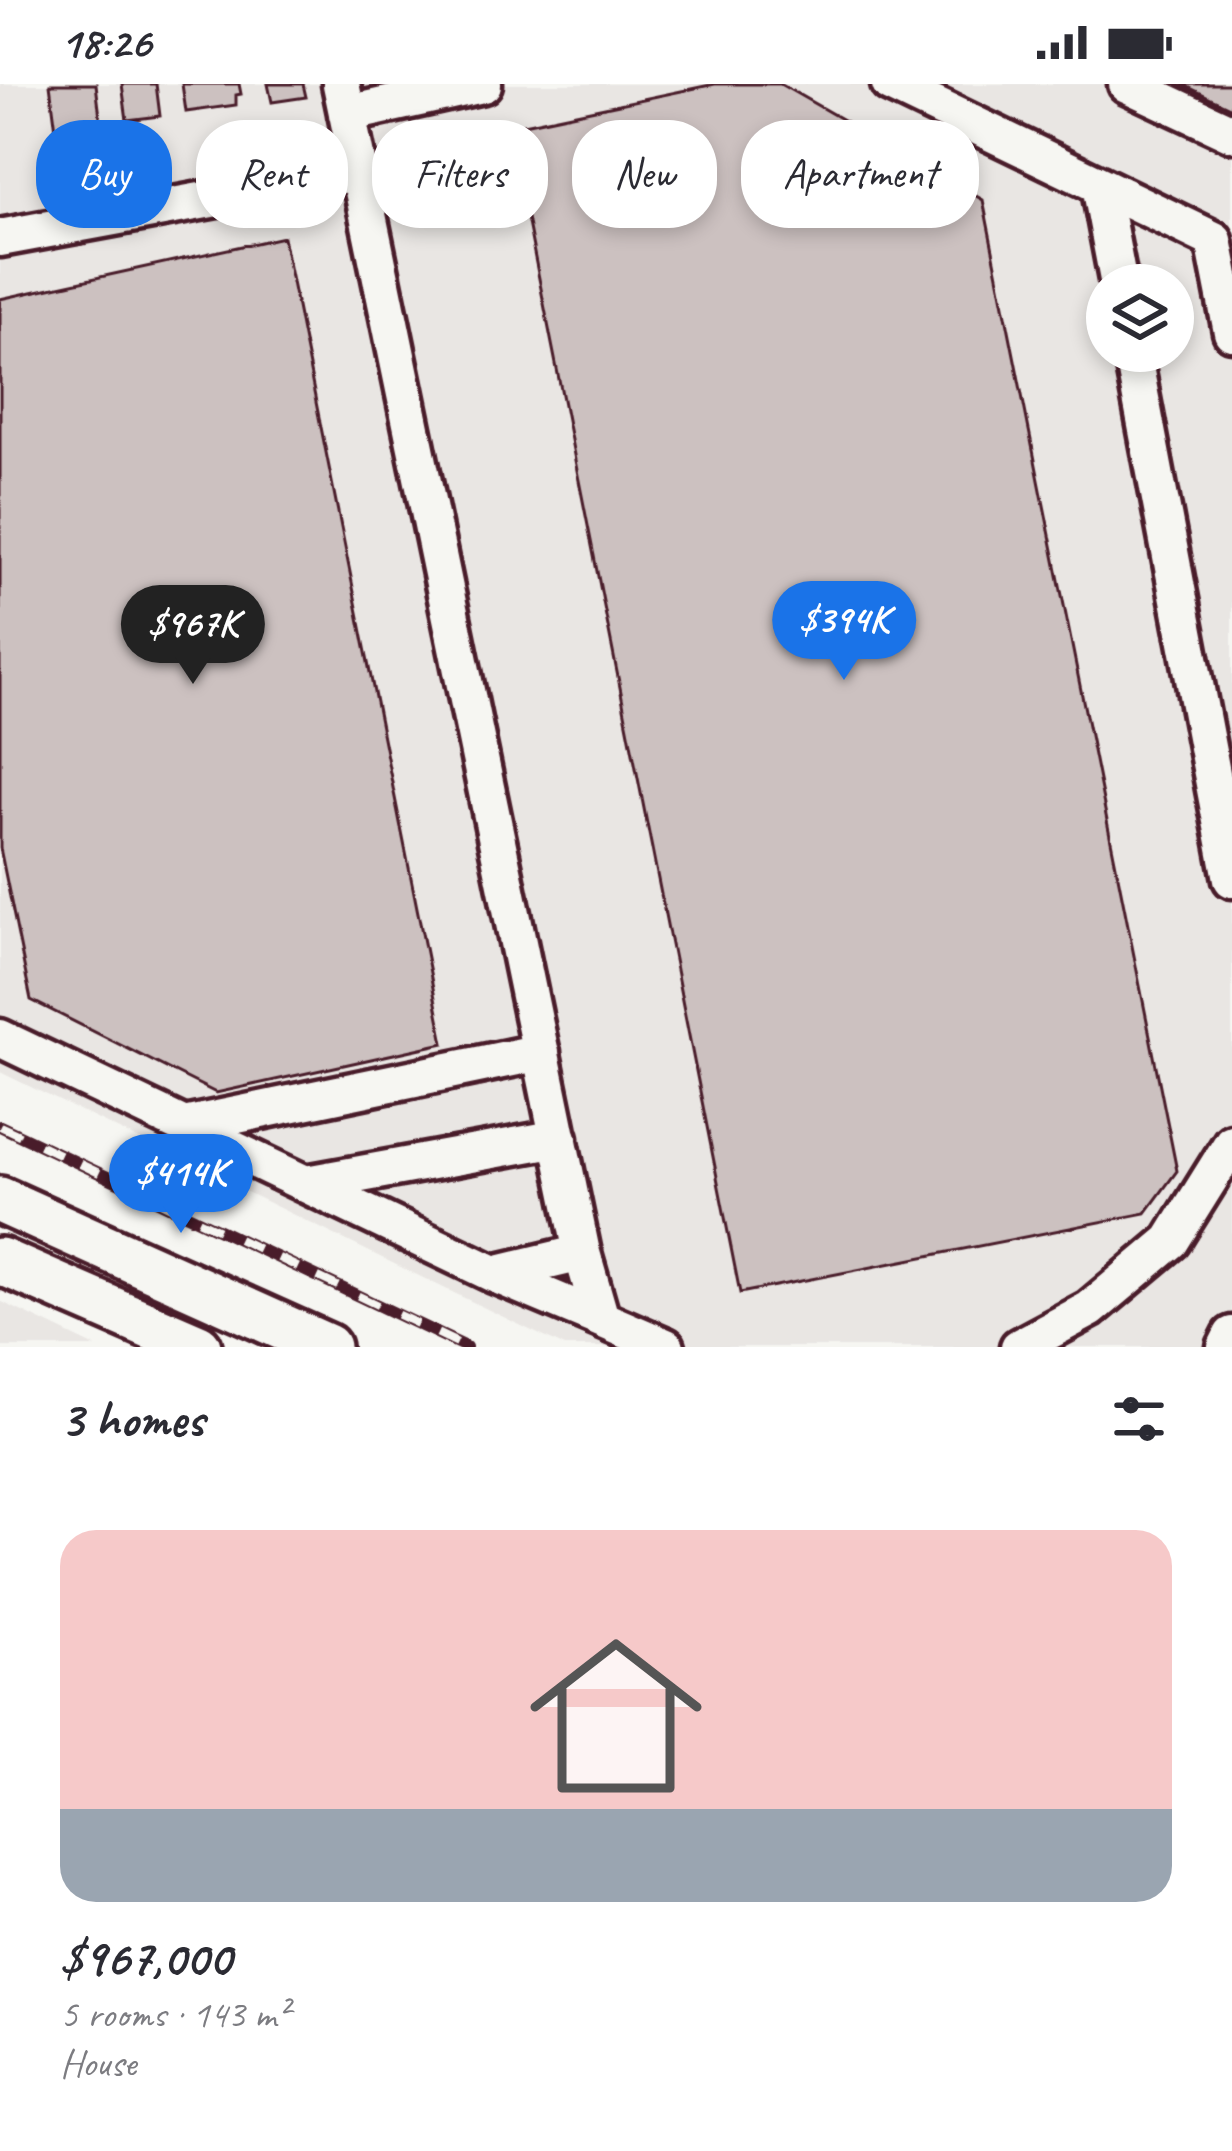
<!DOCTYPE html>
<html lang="en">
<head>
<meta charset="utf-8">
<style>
	body { margin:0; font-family:Caveat,sans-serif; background:#f2f2f3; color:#2b2b33; height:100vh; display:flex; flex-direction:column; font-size:45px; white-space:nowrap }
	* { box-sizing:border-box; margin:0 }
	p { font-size:39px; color:#7c7c81 }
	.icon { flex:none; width:66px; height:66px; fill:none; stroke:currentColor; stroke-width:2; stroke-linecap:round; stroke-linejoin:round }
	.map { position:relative; height:1263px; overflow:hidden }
	.side { display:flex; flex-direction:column; background:#fff; flex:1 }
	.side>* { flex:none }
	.top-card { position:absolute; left:36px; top:36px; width:1161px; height:108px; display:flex; gap:24px }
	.buttons { position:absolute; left:1086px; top:180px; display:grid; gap:24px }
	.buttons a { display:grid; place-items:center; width:108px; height:108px; border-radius:50%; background:#fff; box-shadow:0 6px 18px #0003; font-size:60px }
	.price { position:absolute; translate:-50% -102px; padding:0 27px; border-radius:42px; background:#1a73e8; color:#fff; font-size:39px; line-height:78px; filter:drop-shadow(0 3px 6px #0008) }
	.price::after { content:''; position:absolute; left:50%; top:72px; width:36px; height:27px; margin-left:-18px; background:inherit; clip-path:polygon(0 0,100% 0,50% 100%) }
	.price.active { background:#222; color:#fff }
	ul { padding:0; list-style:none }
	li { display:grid; align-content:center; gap:24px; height:636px; padding:0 60px }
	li+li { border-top:3px solid #e1e1e2 }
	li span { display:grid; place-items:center; height:372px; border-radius:36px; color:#555 }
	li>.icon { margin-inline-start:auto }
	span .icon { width:216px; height:216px; fill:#fffc; stroke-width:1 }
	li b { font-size:51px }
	h2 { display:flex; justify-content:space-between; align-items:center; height:144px; padding:0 60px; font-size:51px }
	.chip { padding:0 42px; border-radius:48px; background:#fff; box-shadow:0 6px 18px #0003; font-size:42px; line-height:108px }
	.chip.active { background:#1a73e8; color:#fff }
	.status { display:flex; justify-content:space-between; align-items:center; height:84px; padding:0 60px; background:#fff; direction:ltr }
	.status svg { height:33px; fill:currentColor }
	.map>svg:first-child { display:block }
	.built { fill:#e9e6e3; fill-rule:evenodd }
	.building { fill:#ccc1c0; stroke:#4a1f2b; stroke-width:3 }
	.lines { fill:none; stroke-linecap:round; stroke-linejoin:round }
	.minor-casing { stroke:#4a1f2b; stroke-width:45 }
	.major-casing { stroke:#4a1f2b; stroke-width:54 }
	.minor { stroke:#f6f6f2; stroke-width:36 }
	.major { stroke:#f6f6f2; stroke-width:45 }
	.rail-casing { stroke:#4a1f2b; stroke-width:12 }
	.rail { stroke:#f6f6f2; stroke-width:8; stroke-dasharray:22; stroke-linecap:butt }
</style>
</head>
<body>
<div class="status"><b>18:26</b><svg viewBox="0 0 49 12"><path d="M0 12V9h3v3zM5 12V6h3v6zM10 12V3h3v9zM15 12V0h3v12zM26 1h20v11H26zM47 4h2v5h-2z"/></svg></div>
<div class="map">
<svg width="1232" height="1263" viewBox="0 0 1232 1263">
	<rect width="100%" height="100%" fill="#f6f6f2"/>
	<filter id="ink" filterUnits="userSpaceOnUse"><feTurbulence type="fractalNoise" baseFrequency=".00833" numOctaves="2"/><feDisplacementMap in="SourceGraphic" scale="24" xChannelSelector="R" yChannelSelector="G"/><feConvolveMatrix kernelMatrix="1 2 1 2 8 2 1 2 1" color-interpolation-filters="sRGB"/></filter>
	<g filter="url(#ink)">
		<path class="built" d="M0,0H1232V1263H565L0,988ZM1107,201H1173V267H1107Z
			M0,1217L96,1263H0Z"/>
		<path class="building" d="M50,0H96L101,41L56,46Z
			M122,0H156L160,32L127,36Z
			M182,0H239L241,10L236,11V21L186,28Z
			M268,0H303L306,13L272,18Z
			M715,0H780L983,116L1177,1087L1146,1129L740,1209L509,43Z
			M1182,0H1232V24Z
			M283,153L444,959L216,1009L31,916L0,764V215Z"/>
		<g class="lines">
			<defs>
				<path id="minor" d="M890,0L1214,156L1232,248
					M1127,0L1232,49
					M347,30L483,0
					M1100,101L1119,201
					M0,154L358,88
					M1132,267L1232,795
					M0,954L494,1190L601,1235L582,1169L341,0
					M184,1042L541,968
					M306,1100L559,1054
					M494,1190L582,1169
					M601,1235L666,1263
					M1019,1263L1090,1225L1171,1157L1232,1059
					M1226,1263L1232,1251"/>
				<path id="major" d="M0,1116L327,1263
					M0,1177L198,1263"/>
			</defs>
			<use href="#minor" class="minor-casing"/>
			<use href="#major" class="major-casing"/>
			<use href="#minor" class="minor"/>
			<use href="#major" class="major"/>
			<defs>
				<path id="rail" d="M0,1042L466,1263"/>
			</defs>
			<use href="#rail" class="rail-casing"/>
			<use href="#rail" class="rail"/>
		</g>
	</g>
</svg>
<div class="buttons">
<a><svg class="icon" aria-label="layers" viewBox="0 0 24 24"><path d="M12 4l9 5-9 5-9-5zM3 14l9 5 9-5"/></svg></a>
</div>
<b class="price" style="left:844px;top:599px">$394K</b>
<b class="price active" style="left:193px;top:603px">$967K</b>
<b class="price" style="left:181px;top:1152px">$414K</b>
<div class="top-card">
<a class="chip active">Buy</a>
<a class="chip">Rent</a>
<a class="chip">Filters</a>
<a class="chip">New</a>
<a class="chip">Apartment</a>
</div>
</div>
<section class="side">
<h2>3 homes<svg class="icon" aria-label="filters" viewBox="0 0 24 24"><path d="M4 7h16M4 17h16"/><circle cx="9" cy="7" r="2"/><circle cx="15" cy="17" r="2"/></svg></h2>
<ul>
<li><span style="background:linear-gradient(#f6c9c9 75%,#9aa5b1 0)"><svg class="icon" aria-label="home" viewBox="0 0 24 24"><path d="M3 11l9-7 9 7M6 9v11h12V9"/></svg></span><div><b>$967,000</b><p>5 rooms · 143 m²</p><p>House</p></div></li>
</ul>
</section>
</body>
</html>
